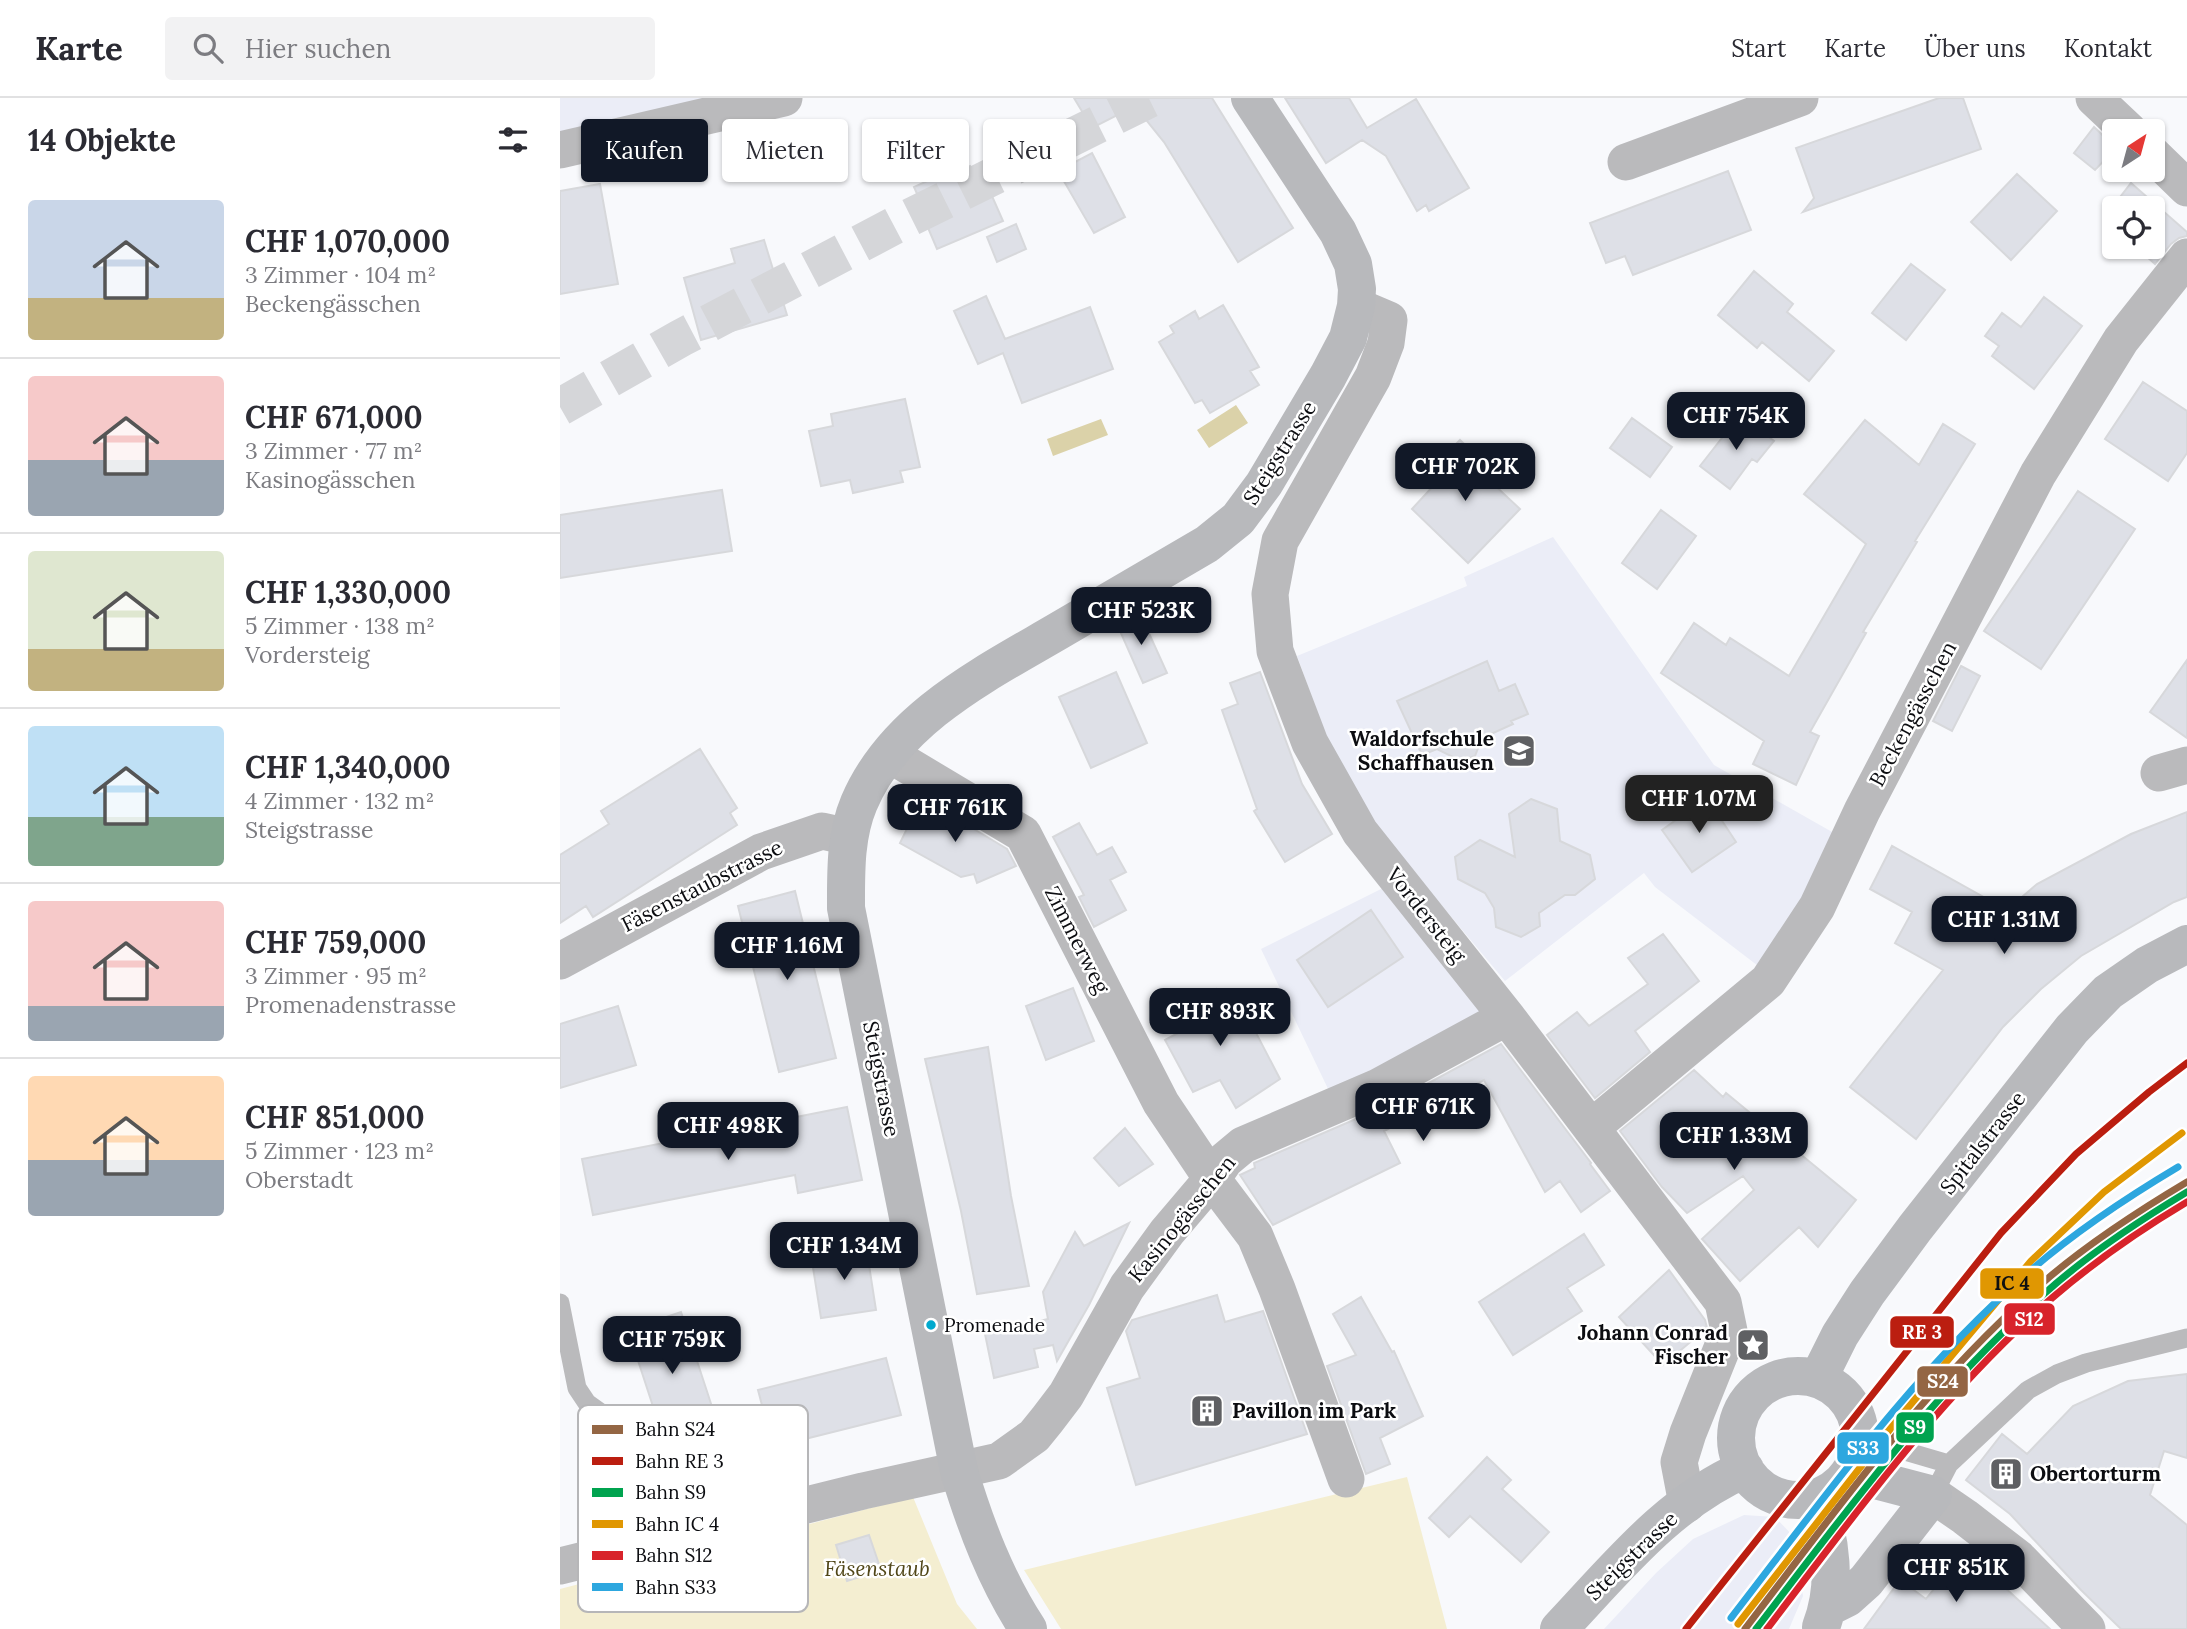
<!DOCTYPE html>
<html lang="de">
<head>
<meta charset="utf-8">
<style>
	body { margin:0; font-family:Lora,serif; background:#f2f2f3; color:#2b2b33; height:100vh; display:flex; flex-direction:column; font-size:26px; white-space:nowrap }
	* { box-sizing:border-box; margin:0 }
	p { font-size:23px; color:#7c7c81 }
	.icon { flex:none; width:38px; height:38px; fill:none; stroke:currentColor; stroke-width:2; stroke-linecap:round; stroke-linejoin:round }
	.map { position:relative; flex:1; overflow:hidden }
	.side { display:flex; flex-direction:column; background:#fff; width:560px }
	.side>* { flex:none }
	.guide { position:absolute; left:21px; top:21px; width:665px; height:63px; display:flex; gap:14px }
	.needle { width:46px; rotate:36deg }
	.tools { position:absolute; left:1542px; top:21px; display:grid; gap:14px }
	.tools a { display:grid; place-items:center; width:63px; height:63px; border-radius:7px; background:#fff; box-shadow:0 2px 5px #0004; font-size:35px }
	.price { position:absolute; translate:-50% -60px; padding:0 16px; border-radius:14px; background:#111827; color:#fff; font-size:23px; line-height:46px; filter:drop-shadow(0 2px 4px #0008) }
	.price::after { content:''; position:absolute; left:50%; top:42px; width:21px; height:16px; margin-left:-10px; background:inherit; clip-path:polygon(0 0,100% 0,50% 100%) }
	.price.selected { background:#222; color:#fff }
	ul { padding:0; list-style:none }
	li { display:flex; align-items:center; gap:21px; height:175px; padding:0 28px }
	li+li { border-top:2px solid #e1e1e2 }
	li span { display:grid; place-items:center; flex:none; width:196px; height:140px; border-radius:7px; color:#555 }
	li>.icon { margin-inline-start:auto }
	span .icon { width:84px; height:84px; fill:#fffc; stroke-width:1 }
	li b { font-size:30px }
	h2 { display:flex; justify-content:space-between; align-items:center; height:84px; padding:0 28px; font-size:30px }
	.chip { padding:0 24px; border-radius:7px; background:#fff; box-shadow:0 2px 5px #0004; font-size:24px; line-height:63px }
	.chip.selected { background:#111827; color:#fff }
	header { display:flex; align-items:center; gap:42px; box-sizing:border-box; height:98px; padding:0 35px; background:#fff; border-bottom:2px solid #e1e1e2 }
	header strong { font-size:33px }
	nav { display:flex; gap:38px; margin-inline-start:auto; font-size:24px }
	.search { width:490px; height:63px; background:#f2f2f3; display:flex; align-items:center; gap:18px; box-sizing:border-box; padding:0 24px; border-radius:7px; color:#7c7c81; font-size:26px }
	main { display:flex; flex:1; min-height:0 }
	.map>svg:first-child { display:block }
	.built { fill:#ebedf7 }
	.green { fill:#f4eed1 }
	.water { fill:#dbd2a9 }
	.building { fill:#dee0e7; stroke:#d7d8db; stroke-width:2 }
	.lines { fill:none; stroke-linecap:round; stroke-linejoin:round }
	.highway-tunnel { stroke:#d5d6d9; stroke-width:38; stroke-dasharray:38 19; stroke-linecap:butt }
	.lane { stroke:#bababc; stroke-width:19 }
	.street { stroke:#bababc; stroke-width:37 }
	.secondary { stroke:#b8b9bc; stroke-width:38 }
	.rail-1-casing { stroke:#fff; stroke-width:12 }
	.rail-2-casing { stroke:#fff; stroke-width:12 }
	.rail-3-casing { stroke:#fff; stroke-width:12 }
	.rail-4-casing { stroke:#fff; stroke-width:12 }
	.rail-5-casing { stroke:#fff; stroke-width:12 }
	.rail-6-casing { stroke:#fff; stroke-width:12 }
	.rail-1 { stroke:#946644; stroke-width:7 }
	.rail-2 { stroke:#bb1e10; stroke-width:7 }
	.rail-3 { stroke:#00a34f; stroke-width:7 }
	.rail-4 { stroke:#e09702; stroke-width:7 }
	.rail-5 { stroke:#d8242b; stroke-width:7 }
	.rail-6 { stroke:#2da7df; stroke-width:7 }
	.bus-dot { fill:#00a9ce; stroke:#fff; stroke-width:2.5 }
	.labels { text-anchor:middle; stroke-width:5; stroke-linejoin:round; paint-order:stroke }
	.bus-label { font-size:19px; fill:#0c0d11; stroke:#fff; text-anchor:start }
	.street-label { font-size:21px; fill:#0c0d11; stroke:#fff }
	.poi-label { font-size:21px; font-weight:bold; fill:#0c0d11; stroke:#fff; text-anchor:end }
	.park-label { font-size:21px; font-style:italic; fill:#504618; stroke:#fff }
	.key { fill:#fff; stroke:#b6b6b8; stroke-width:2 }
	.key-label { font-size:19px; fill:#0c0d11 }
	.line-badge { stroke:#fff; stroke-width:2.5 }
	.badge-label { font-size:19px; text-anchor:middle; font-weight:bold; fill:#fff }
	.pale-badge-label { font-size:19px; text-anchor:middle; font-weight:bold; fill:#111 }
</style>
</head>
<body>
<header>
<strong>Karte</strong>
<div class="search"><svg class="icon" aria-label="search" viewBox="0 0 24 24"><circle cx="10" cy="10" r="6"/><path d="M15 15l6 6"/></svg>Hier suchen</div>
<nav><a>Start</a><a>Karte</a><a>Über uns</a><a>Kontakt</a></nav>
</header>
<main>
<section class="side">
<h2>14 Objekte<svg class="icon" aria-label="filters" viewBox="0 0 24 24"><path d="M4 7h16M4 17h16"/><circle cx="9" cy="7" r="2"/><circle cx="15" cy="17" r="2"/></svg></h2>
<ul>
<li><span style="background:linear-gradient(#c9d6e8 70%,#c2b280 0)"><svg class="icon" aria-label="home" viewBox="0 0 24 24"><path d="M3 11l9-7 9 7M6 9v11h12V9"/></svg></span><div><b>CHF 1,070,000</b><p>3 Zimmer · 104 m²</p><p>Beckengässchen</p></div></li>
<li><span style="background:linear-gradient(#f6c9c9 60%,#9aa5b1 0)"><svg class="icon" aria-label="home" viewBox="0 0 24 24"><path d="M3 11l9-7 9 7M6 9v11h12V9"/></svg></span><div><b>CHF 671,000</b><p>3 Zimmer · 77 m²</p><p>Kasinogässchen</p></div></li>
<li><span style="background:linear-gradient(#dfe7d0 70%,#c2b280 0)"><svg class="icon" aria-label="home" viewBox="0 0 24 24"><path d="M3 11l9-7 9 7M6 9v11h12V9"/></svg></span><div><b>CHF 1,330,000</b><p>5 Zimmer · 138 m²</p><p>Vordersteig</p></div></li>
<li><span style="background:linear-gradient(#bfe0f5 65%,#7fa58c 0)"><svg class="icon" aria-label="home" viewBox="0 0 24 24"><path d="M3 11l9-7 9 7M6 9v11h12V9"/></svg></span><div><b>CHF 1,340,000</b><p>4 Zimmer · 132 m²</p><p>Steigstrasse</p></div></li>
<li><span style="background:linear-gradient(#f6c9c9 75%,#9aa5b1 0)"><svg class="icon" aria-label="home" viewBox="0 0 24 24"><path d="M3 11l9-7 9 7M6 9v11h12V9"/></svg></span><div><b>CHF 759,000</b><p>3 Zimmer · 95 m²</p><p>Promenadenstrasse</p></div></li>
<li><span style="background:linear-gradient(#ffd9b3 60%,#9aa5b1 0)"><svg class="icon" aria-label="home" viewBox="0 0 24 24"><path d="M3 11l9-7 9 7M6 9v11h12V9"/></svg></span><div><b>CHF 851,000</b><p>5 Zimmer · 123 m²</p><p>Oberstadt</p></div></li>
</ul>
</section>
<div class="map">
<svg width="1627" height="1531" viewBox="0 0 1627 1531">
	<rect width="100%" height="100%" fill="#f8f9fc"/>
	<path class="built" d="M0,0H224L0,52Z
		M993,439L1154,667L1281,739L1206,874L1095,789L1084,775L945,883L815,728L766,638L737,558L907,488L904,479Z
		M825,789L933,916L771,997L701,851Z
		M1184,1417L1215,1419L1235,1440L1243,1498L1229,1531H1044L1096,1475L1133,1441Z"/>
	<path class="green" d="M847,1379L887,1531H501L464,1472Z
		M353,1399L397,1506L417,1531H0V1491Z"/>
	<path class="water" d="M676,307L688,325L649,350L637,332Z
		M541,321L548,337L493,358L487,341Z"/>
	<path class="building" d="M514,0H652L733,130L678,164L604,44L575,8L532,30Z
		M725,0H789L807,30L856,1L909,90L869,113L866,107L857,113L826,58L802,42L766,65Z
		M1379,0H1403L1421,51L1243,114L1254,100L1236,50Z
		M1534,29L1554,48V52L1535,72L1514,55Z
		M241,34L253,70L226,79L214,43Z
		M532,55L565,119L534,135L498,73Z
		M410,68L417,84L424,80L443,123L377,151L366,125L369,123L354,89L383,76L385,80Z
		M1168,73L1191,132L1073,177L1065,158L1046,165L1030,125Z
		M1457,76L1497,113L1451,162L1411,124Z
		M1571,85L1627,134V138L1619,140L1611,146L1595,166L1576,149H1592V110H1554V129L1544,120Z
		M40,86L58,186L0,196V93Z
		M456,126L466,151L437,164L427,139Z
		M204,142L227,217L141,242L124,180L175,165L171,151Z
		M1351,166L1385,192L1346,242L1312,215Z
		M1194,173L1233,206L1227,214L1274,253L1249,283L1202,244L1197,250L1158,217Z
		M426,198L445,241L530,209L553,271L462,305L443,255L418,266L394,213Z
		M1484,199L1522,228L1474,291L1432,258L1439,248L1425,238L1442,215L1461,229Z
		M663,207L699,269L690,273L699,287L650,315L642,302L635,305L599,244L614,235L610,228L635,213L639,221Z
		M1583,284L1627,313V355L1608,383L1545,341Z
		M345,301L360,369L340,373L343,384L293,395L290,382L261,388L249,333L273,328L271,316Z
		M1180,317L1214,343L1197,364L1192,361L1170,391L1140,368Z
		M1072,320L1112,349L1090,379L1050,350Z
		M1305,322L1359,367L1383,326L1415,346L1355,443L1357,444L1303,534L1306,535L1250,634L1259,638L1236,687L1193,666L1204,643L1101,575L1134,525L1166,547L1170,540L1229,578L1306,446L1244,396Z
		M900,342L935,376L929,382L960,411L908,465L852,411L876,385L867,376Z
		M162,392L172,453L0,480V417Z
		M1518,393L1575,431L1481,571L1424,533Z
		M1101,412L1136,438L1097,491L1062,465Z
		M578,511L607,575L583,585L556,524Z
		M1627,562V640L1590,614Z
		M927,563L939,593L955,586L968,616L951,623L953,626L922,640L915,658L901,663L877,651L862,657L837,603Z
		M1401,568L1420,578L1392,633L1373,623Z
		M556,574L587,645L531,670L499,599Z
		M700,574L742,686L772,736L725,764L694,713L697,711L662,612L678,606L670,585Z
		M140,651L177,710L170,715L177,727L33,819L26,808L0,825V757L49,726L41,713Z
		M362,700L447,751L456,768L417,785L414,776L401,779L340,745Z
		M1147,700L1176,744L1132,774L1102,732Z
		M971,701L997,711L1000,743L1030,757L1035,781L1015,797H1005L979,815L980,828L961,839L936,829L934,810L925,795L898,781L895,759L920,742L955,759L949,716Z
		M1627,714V799L1614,804L1521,858L1481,891L1443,929L1356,1041L1290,989L1383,872L1335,845L1352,814L1310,791L1332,748L1447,812L1477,786L1571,736Z
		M519,725L537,757L552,749L566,774L550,782L566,812L534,829L519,799L524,797L493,739Z
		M235,793L276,960L219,974L178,808Z
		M811,812L843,859L768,909L737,862Z
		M1103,836L1139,883L1075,933L1090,954L1035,1000L987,937L1017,914L1029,928L1088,886L1068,860Z
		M513,890L534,943L486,962L466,908Z
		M656,891L667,912L681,906L720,981L676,1010L660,982L633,994L605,942L620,934L606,908Z
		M58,908L76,967L0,990V926Z
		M941,946L1031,1065L1030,1066L1050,1093L1021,1114L1000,1083L985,1094L924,982L824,1033L840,1065L713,1127L680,1077L695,1070L694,1065L826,1008Z
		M428,949L451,1098L469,1188L417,1196L401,1113L365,961Z
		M1134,972L1163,999L1166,995L1296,1102L1258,1149L1239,1129L1180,1183L1142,1141L1194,1092L1183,1078L1127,1115L1102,1089L1060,1033Z
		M287,1009L302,1082L238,1095L235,1077L33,1117L22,1061Z
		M565,1030L593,1066L559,1088L534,1060Z
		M569,1125L529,1207L497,1263L493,1247L474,1251L478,1269L434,1280L425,1236L488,1221L483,1194L515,1134L524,1148Z
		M1024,1136L1044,1167L1007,1190L1022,1213L953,1257L919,1204Z
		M306,1148L316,1212L261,1220L251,1157Z
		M1109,1172L1145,1222L1147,1230L1103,1267L1059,1219Z
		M657,1197L665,1224L703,1213L747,1336L576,1387L547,1290L580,1280L566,1233L572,1222Z
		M801,1199L832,1254L834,1253L863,1318L820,1340L830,1366L806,1376L767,1268L796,1257L773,1216Z
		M121,1214L157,1324L104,1342L68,1232Z
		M326,1260L341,1317L213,1349L198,1292Z
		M1627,1276V1360L1604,1353L1590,1397L1627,1427V1531H1561L1521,1492L1450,1416L1406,1382L1442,1336L1467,1356L1513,1308L1568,1283Z
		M927,1359L951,1382L942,1391L989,1434L961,1464L910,1418L889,1439L869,1420Z
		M309,1437L321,1472L287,1483L276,1447Z
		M1405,1453L1490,1531H1304L1340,1482L1366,1501Z"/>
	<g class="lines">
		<path class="highway-tunnel" d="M0,309L121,240L345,122L591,0"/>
		<path class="lane" d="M0,1205L17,1290L27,1305L48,1320L62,1333L72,1349L80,1369L85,1391L83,1409L71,1432L72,1450
			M1300,1340L1389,1366
			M1373,1397L1389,1366L1468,1292L1497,1276L1526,1265L1627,1240"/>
		<path class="street" d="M1534,0L1569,33
			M0,52L224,0
			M1592,56L1627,90
			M1066,64L1240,0
			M796,208L829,222L826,245L813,279L720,443L710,496L715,553L750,645L800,734L947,919L1163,1204L1169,1233L1128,1335L1119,1364L1127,1406
			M329,656L463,736L601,1005L652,1081L695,1138L717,1191L786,1381
			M1599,675L1627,667
			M0,863L201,754L262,733L289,739
			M1031,1030L1208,883L1257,809L1302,713L1478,376L1561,242L1627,159
			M1373,1397L1405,1419L1458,1460L1527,1531
			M0,1468L303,1393L439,1363L474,1338L487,1322L506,1297L567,1189L607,1134L652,1081L665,1062L683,1047L818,989L947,919"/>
		<path class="secondary" d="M1176 1340a62 62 0 1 1 124 0a62 62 0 1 1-124 0Z
			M1258,1281L1280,1237L1307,1195L1355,1130L1512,931L1548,894L1587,867L1627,846
			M1255,1399C1272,1440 1277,1488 1261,1529
			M1269,1509L1287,1500L1306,1483L1373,1397L1289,1375
			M468,1531C436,1482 416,1429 399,1373L286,810C286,775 285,738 299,705C335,620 425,576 500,532C549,503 598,475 647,446L678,421L704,386L768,278L788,240L796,208L797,191L793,166L778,134L690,0
			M999,1531C1055,1472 1108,1404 1185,1371"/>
		<defs>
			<path id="rail-1" d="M1185,1531C1277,1411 1365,1288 1479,1188C1524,1148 1575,1115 1627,1084"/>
			<path id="rail-2" d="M1126,1531L1441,1135L1516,1056L1589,994L1627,965"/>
			<path id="rail-3" d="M1196,1531C1286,1414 1373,1294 1484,1196C1527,1157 1577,1124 1627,1094"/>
			<path id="rail-4" d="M1178,1526L1331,1330L1471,1163L1544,1094L1622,1035"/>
			<path id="rail-5" d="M1207,1531C1295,1416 1382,1296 1492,1200C1534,1164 1580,1132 1627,1104"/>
			<path id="rail-6" d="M1171,1520C1264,1400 1354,1273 1470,1173C1516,1133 1566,1100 1618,1069"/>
		</defs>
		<use href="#rail-1" class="rail-1-casing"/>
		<use href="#rail-2" class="rail-2-casing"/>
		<use href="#rail-3" class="rail-3-casing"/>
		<use href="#rail-4" class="rail-4-casing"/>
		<use href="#rail-5" class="rail-5-casing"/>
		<use href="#rail-6" class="rail-6-casing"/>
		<use href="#rail-1" class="rail-1"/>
		<use href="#rail-2" class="rail-2"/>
		<use href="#rail-3" class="rail-3"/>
		<use href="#rail-4" class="rail-4"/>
		<use href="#rail-5" class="rail-5"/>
		<use href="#rail-6" class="rail-6"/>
	</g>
	<defs>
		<symbol id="school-square" viewBox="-11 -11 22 22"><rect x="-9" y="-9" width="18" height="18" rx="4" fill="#5f6063" stroke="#fff"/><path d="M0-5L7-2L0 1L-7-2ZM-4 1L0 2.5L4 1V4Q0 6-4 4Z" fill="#fff"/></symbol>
		<symbol id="sight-square" viewBox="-11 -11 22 22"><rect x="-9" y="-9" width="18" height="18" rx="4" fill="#5f6063" stroke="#fff"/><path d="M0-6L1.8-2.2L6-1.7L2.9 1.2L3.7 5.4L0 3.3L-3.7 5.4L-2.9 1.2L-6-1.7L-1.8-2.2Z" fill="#fff"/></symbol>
		<symbol id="building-square" viewBox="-11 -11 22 22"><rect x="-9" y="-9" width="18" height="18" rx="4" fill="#5f6063" stroke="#fff"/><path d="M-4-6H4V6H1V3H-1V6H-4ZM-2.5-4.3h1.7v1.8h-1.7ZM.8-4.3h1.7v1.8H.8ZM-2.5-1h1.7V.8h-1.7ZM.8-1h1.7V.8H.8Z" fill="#fff"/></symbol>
	</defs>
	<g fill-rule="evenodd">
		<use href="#school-square" x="940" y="634" width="38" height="38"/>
		<use href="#sight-square" x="1174" y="1228" width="38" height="38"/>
		<use href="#building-square" x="628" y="1294" width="38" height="38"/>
		<use href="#building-square" x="1427" y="1357" width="38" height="38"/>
	</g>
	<circle class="bus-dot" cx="371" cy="1227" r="6"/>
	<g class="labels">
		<g class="bus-label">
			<text x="384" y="1234">Promenade</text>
		</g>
		<g class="street-label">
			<text transform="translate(720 355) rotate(-58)" y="7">Steigstrasse</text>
			<text transform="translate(1353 616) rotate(-62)" y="7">Beckengässchen</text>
			<text transform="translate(142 788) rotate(-27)" y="7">Fäsenstaubstrasse</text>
			<text transform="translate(866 817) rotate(52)" y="7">Vordersteig</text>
			<text transform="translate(517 842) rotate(63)" y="7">Zimmerweg</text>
			<text transform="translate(321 981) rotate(79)" y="7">Steigstrasse</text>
			<text transform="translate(1423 1045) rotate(-52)" y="7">Spitalstrasse</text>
			<text transform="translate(622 1121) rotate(-51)" y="7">Kasinogässchen</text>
			<text transform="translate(1072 1458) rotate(-44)" y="7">Steigstrasse</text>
		</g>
		<g class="poi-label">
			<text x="934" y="648">Waldorfschule<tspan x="934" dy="24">Schaffhausen</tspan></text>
			<text x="1168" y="1242">Johann Conrad<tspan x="1168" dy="24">Fischer</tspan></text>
			<text x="672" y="1320" text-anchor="start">Pavillon im Park</text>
			<text x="1470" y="1383" text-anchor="start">Obertorturm</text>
		</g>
		<g class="park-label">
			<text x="317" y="1478">Fäsenstaub</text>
		</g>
	</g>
	<rect x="18" y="1307" width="230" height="207" rx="10" class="key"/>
	<rect x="32" y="1327" width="31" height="9" fill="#946644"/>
	<rect x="32" y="1359" width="31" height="8" fill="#bb1e10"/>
	<rect x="32" y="1390" width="31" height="9" fill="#00a34f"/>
	<rect x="32" y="1422" width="31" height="8" fill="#e09702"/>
	<rect x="32" y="1453" width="31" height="9" fill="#d8242b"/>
	<rect x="32" y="1485" width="31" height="8" fill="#2da7df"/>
	<g class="key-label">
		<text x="75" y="1338">Bahn S24</text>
		<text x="75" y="1370">Bahn RE 3</text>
		<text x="75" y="1401">Bahn S9</text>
		<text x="75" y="1433">Bahn IC 4</text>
		<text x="75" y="1464">Bahn S12</text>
		<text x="75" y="1496">Bahn S33</text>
	</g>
	<g class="line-badge">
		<rect x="1419" y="1169" width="66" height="33" rx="7" fill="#e09702"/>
		<rect x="1443" y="1204" width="53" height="34" rx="7" fill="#d8242b"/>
		<rect x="1329" y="1217" width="66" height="34" rx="7" fill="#bb1e10"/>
		<rect x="1356" y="1267" width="53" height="33" rx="7" fill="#946644"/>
		<rect x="1335" y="1313" width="40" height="33" rx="7" fill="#00a34f"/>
		<rect x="1276" y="1333" width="54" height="34" rx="7" fill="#2da7df"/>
	</g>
	<g class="badge-label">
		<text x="1469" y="1228">S12</text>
		<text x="1362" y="1241">RE 3</text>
		<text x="1383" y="1290">S24</text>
		<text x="1355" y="1336">S9</text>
		<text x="1303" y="1357">S33</text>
	</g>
	<g class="pale-badge-label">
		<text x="1452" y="1192">IC 4</text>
	</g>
</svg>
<div class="tools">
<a><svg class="needle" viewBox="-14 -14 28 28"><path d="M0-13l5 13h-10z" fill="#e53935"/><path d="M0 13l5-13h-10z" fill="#7c7c81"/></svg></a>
<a><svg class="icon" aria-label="locate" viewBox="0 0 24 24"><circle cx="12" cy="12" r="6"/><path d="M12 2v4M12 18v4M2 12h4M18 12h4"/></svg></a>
</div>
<b class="price" style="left:1176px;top:354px">CHF 754K</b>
<b class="price" style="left:905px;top:405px">CHF 702K</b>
<b class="price" style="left:581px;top:549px">CHF 523K</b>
<b class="price selected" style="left:1139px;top:737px">CHF 1.07M</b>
<b class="price" style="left:395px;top:746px">CHF 761K</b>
<b class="price" style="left:1444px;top:858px">CHF 1.31M</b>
<b class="price" style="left:227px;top:884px">CHF 1.16M</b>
<b class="price" style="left:660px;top:950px">CHF 893K</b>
<b class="price" style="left:863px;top:1045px">CHF 671K</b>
<b class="price" style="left:168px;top:1064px">CHF 498K</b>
<b class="price" style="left:1174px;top:1074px">CHF 1.33M</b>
<b class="price" style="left:284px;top:1184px">CHF 1.34M</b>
<b class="price" style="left:112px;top:1278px">CHF 759K</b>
<b class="price" style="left:1396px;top:1506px">CHF 851K</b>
<div class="guide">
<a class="chip selected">Kaufen</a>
<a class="chip">Mieten</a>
<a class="chip">Filter</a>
<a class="chip">Neu</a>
</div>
</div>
</main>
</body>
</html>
